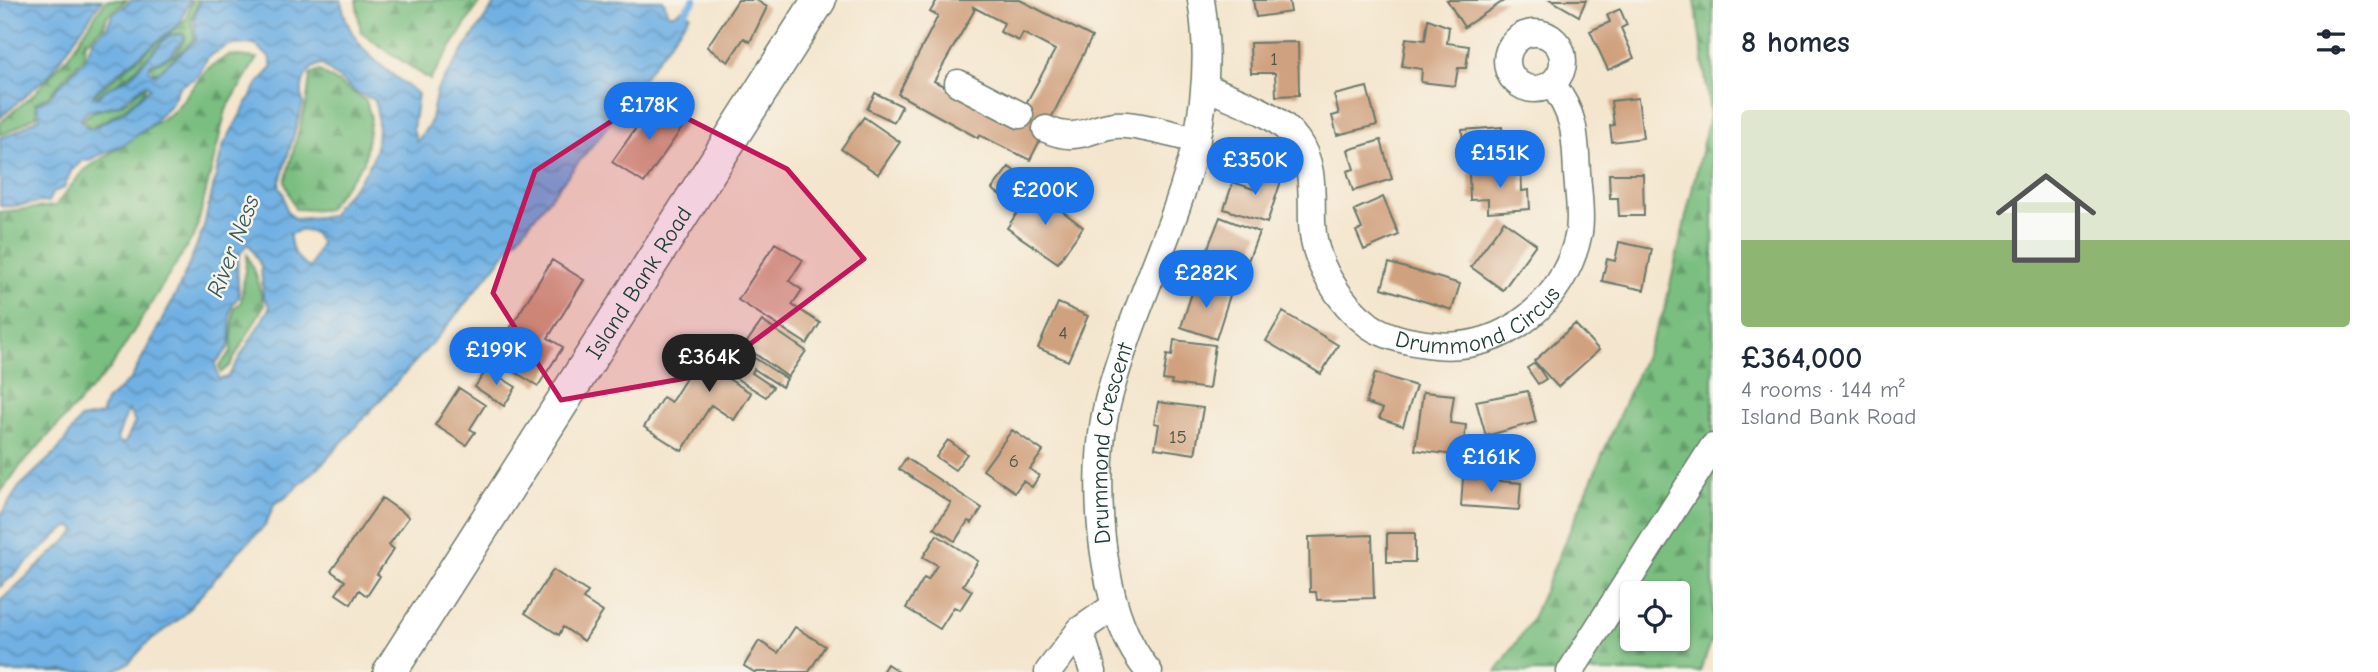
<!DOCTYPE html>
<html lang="en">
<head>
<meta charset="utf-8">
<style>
	body { margin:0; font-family:"Comic Neue",sans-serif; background:#f2f2f3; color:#1f2937; height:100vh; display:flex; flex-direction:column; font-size:26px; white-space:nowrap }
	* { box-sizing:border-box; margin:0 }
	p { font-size:23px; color:#747a83 }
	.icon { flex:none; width:38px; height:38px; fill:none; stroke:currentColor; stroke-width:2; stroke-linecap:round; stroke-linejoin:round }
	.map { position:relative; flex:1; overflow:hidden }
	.sheet { display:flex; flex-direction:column; background:#fff; width:665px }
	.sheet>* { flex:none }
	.buttons { position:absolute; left:1620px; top:581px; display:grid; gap:14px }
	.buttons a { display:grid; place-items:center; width:70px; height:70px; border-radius:7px; background:#fff; box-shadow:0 2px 5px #0004; font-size:35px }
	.price { position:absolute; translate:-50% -60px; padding:0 16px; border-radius:24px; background:#1a73e8; color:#fff; font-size:23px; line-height:46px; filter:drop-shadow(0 2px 4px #0008) }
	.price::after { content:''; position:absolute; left:50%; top:42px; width:21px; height:16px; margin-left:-10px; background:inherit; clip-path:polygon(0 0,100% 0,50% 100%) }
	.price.active { background:#222; color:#fff }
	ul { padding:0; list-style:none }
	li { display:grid; align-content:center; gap:14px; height:371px; padding:0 28px }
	li span { display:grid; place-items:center; height:217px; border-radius:7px; color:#555 }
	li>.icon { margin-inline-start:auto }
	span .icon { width:126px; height:126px; fill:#fffc; stroke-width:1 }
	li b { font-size:30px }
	h2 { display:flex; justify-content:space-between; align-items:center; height:84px; padding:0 28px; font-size:30px }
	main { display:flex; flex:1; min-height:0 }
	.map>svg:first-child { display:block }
	.forest { fill:url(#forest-firs); stroke:#4c7e5a; stroke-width:2; fill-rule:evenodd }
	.water { fill:url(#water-waves); stroke:#47768c; stroke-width:2; fill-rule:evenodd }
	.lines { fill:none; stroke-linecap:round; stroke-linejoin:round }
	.stream { stroke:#6fb0e3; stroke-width:8 }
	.building { fill:#d0a17e; fill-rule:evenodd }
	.minor-casing { stroke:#6a786a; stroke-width:29 }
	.major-casing { stroke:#6a786a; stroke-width:36 }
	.minor { stroke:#fff; stroke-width:26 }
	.major { stroke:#fff; stroke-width:33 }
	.marked { fill:#c2185b; fill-opacity:0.2; stroke:#c2185b; stroke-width:5; stroke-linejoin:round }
	.labels { text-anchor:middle; stroke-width:5; stroke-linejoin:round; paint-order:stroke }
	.number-label { font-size:19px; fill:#4b5646 }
	.street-label { font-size:23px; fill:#1f3d34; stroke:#f7f3e8 }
	.water-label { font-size:24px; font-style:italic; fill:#335a60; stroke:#f7f3e8 }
</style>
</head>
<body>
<main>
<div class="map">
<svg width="1713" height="672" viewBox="0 0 1713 672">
	<defs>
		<pattern id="forest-firs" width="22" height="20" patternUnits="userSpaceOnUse" patternTransform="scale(1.75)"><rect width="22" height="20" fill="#7abe80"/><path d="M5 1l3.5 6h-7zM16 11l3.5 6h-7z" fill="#639c6a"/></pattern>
		<pattern id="water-waves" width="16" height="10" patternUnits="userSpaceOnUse" patternTransform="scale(1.75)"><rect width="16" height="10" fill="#6fb0e3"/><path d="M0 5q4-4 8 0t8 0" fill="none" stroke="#5b90b9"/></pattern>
	</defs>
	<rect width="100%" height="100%" fill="#f7f3e8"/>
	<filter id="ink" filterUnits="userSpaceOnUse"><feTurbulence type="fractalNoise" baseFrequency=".0143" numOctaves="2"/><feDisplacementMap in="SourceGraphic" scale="14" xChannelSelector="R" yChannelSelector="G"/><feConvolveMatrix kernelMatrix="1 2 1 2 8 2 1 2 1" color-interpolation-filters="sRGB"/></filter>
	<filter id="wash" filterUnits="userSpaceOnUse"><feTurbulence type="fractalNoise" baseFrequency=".00686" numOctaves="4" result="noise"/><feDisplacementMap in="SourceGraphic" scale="28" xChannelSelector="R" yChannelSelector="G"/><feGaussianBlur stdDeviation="1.57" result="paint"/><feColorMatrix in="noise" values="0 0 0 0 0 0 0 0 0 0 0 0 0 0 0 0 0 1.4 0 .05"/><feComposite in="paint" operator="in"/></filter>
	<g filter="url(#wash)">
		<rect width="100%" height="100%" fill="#f4e6ce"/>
		<path class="forest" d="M106,0H127L107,16L104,26L86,42L83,58L48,96L35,103L37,116C26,120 10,134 0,134V123L35,93L69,55Z
			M192,0H199L191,20L194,39L159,72H154L151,66L175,54L186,38L183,33L169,35L132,73L97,96L94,95L186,19Z
			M356,0H481L430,80L361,33Z
			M1695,0H1713V637L1700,672H1496L1531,621L1664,311L1710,113ZM1633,593H1678V639H1633Z
			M229,55L257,58L226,110L196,232L110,369L22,464L0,493V212L55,206L83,171L174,111L207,69Z
			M320,71L366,101L371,118L364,162L326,210L295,209L285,182L307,100L310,75Z
			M146,87C143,98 104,125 88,126L83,119C93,107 114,110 127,101C135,97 137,90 146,87Z
			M247,255L255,272L264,305L230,365L221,373L219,366L231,352L234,308L241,302Z"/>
		<path class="water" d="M0,0H102L50,74L0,118Z
			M132,0H190L180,23L99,88L92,97L97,98L105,90L130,77L168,36L182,34L184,38L171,55L150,65L149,70L155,75L196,40L194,18L200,0H341C350,50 381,65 418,94L413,129L417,142L430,123L437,90L497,0H663L669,14H674L682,9L690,15L611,122L443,331L324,462L284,499L275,503L265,526L238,552L182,617L146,644L129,663L112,672H0V601L77,531L71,526L62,531L0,587V516L19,487L58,450L80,419L101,415L106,401L131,379L180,286L203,230L223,146L258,83L272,68L270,58L254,44L229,45L208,57L198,76L179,87L171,104L151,125L127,143L89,160H83L71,171L64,188L53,192L48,202C31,202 17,208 0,206V137C12,137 28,123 40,118L37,104L48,98L84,61L93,39L107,27L112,15ZM321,64L357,93L375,100C382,137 378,162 351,190C344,198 334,205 332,216L296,219L287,212L284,195L279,185L303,104C300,88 302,70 321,64ZM146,84L150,88L122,113L91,129L81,122V117L88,111L118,105ZM301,230L313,232L321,243L310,268C299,263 289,247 290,234ZM249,244L261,266L263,296L270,307L228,377L219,379L215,364C219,358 227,352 229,346C235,327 223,311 239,297C239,281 231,254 249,244ZM128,410L135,422L126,441L122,444L117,439Z"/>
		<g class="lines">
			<path class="stream" d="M679,19L694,0"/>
		</g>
		<g id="blocks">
			<path class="building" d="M738,0H756L767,7L750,42L744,38L728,62L707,47Z
				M937,0H1020L1092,37L1030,160L979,135L978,138L898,94L938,16L930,12ZM973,7L1004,23L1000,32L1019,41L1023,33L1055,50L1015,124L934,81L974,11Z
				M1253,0H1289L1291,12L1256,17Z
				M1447,0H1505L1464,27Z
				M1551,0H1586L1579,16Z
				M1620,9L1627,25L1621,28L1634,58L1608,70L1590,31L1610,22L1607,15Z
				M1428,19L1449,27L1447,43L1469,46L1466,68H1458L1455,86L1421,82L1422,69L1402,66L1406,38L1425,40Z
				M1298,42L1299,95L1276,96L1275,73H1251L1250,43Z
				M1367,87L1377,125L1337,135L1332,116L1339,114L1334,95Z
				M665,89L688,105L681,115L658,99Z
				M875,93L902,106L894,122L867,109Z
				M1638,98L1643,138L1612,142L1610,126L1614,125L1611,101Z
				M655,101L686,122L644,183L612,162Z
				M864,117L900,142L878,174L841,149Z
				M1502,127L1505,163L1464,166L1462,130Z
				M1381,140L1392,179L1353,191L1347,171L1354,169L1348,150Z
				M1009,167L1026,180L1010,202L992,189Z
				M1263,168L1283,175L1267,223L1224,209L1233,182L1256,190Z
				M1521,170L1522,191L1529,190L1530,209L1488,212V199L1470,200L1469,173Z
				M1609,174H1643L1644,216H1619L1618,198H1610Z
				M1033,189L1083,227L1058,263L1007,228Z
				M1383,197L1399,235L1364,250L1356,231L1362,229L1354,210Z
				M1220,217L1259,232L1243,274L1232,269L1229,277L1215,272L1218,264L1204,258Z
				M1504,221L1536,244L1503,290L1471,267Z
				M1619,242L1652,249L1644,290L1602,281L1607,259L1615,261Z
				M775,243L803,260L789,281L802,290L792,305L820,323L807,344L738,300Z
				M552,260L584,280L548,338L563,347L538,386L492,358Z
				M1389,263L1460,284L1452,310L1382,288Z
				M1196,280L1231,292L1216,339L1181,327Z
				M1058,303L1088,316L1068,361L1038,348Z
				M1283,312L1338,345L1321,374L1266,341Z
				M762,321L806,351L788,377L744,346Z
				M1575,324L1599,350L1558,387L1534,361Z
				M1174,340L1215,345L1209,389L1171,384L1172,381L1163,380L1167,355L1172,356Z
				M733,344L787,379L782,387L754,369L752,373L773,387L766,397L729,374L727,378L751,393L734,420L711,405L682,451L644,427L663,397L671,402L690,372L682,367L693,350L719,367Z
				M1535,363L1546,379L1538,384L1527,368Z
				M487,369L516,387L504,406L475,387Z
				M1375,373L1416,386L1403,426L1379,418L1383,409L1366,403Z
				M459,388L485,405L470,429L475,432L466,445L435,425Z
				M1528,391L1536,422L1486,436L1476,401Z
				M1423,392L1454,395L1450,423L1466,425L1462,456L1415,450Z
				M1158,402L1203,408L1195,454L1155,448L1159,424L1154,423Z
				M1012,430L1043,451L1030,469L1039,476L1032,487L1023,481L1015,492L983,470Z
				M948,440L967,454L955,470L936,457Z
				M906,458L982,508L972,523L968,521L955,541L934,528L951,503L899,469Z
				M1463,478L1521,483L1519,510L1461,506Z
				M382,498L409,517L389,545L394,549L377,574L380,576L367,596L359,590L351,604L336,594L345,581L331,571Z
				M1387,533H1415V562H1387Z
				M937,535L978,561L963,585L972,591L960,610L954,607L940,629L906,608L924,578L928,580L937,565L923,557Z
				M1372,535L1374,598L1317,600L1316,592H1310L1309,537Z
				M553,570L588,592L583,599L603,612L584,641L563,627L559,635L525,613Z
				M795,627L825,646L809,672H754L744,666L759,641L778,653Z
				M887,664L899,672H882Z"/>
		</g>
	</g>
	<g filter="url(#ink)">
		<use href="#blocks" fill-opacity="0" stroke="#6a786a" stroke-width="2"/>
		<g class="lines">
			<defs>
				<g id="minor">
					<circle cx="1535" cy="61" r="28"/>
					<path d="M958,83L1020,115"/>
					<path id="s1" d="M1206,87C1235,100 1278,113 1297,140C1315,165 1311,194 1312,222C1313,262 1338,302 1370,326C1388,338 1415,343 1435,345C1506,352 1566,300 1579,232C1582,214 1578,192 1577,173C1575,135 1576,116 1552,84"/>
					<path d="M1046,129C1082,146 1094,122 1126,125C1150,127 1174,135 1197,140"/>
					<path d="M1080,630L1093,672"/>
					<path d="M1048,672L1080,630L1113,607"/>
					<path id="s2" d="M1149,672C1124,642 1112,603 1106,566C1097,517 1096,445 1109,397C1146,258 1226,151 1201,0"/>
					<path d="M1570,672L1713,447"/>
				</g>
				<g id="major">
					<path id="s3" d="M390,672L819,0"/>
				</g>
			</defs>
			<use href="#minor" class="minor-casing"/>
			<use href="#major" class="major-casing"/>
			<use href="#minor" class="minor"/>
			<use href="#major" class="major"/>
		</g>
	</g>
	<path class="marked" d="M647,98L787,169L864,259L710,374L561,400L493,293L535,171Z"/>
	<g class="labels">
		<g class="number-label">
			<text x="1274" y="65">1</text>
			<text x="1063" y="339">4</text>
			<text x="1178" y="443">15</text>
			<text x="1014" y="467">6</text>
		</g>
		<g class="street-label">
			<text dy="8" stroke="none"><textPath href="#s3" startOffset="462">Island Bank Road</textPath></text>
			<text dy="8" stroke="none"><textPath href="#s1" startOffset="432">Drummond Circus</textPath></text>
			<text dy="8" stroke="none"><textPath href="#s2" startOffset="240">Drummond Crescent</textPath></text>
		</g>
		<g class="water-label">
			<text transform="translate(233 246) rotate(-69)" y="8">River Ness</text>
		</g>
	</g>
</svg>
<div class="buttons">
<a><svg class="icon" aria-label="locate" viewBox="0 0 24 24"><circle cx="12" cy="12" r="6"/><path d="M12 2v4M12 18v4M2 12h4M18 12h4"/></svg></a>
</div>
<b class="price" style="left:649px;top:142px">£178K</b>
<b class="price" style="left:1500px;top:190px">£151K</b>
<b class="price" style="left:1255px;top:197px">£350K</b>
<b class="price" style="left:1045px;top:227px">£200K</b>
<b class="price" style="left:1206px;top:310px">£282K</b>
<b class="price" style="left:496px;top:387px">£199K</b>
<b class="price active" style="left:709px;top:394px">£364K</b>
<b class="price" style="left:1491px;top:494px">£161K</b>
</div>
<section class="sheet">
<h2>8 homes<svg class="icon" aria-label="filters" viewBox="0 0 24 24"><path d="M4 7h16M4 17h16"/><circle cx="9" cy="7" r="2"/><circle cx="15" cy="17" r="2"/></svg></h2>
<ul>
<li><span style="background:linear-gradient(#dfe7d0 60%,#8fb573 0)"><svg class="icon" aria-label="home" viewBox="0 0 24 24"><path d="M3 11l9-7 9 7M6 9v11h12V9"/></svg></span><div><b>£364,000</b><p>4 rooms · 144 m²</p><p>Island Bank Road</p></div></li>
</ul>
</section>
</main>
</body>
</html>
